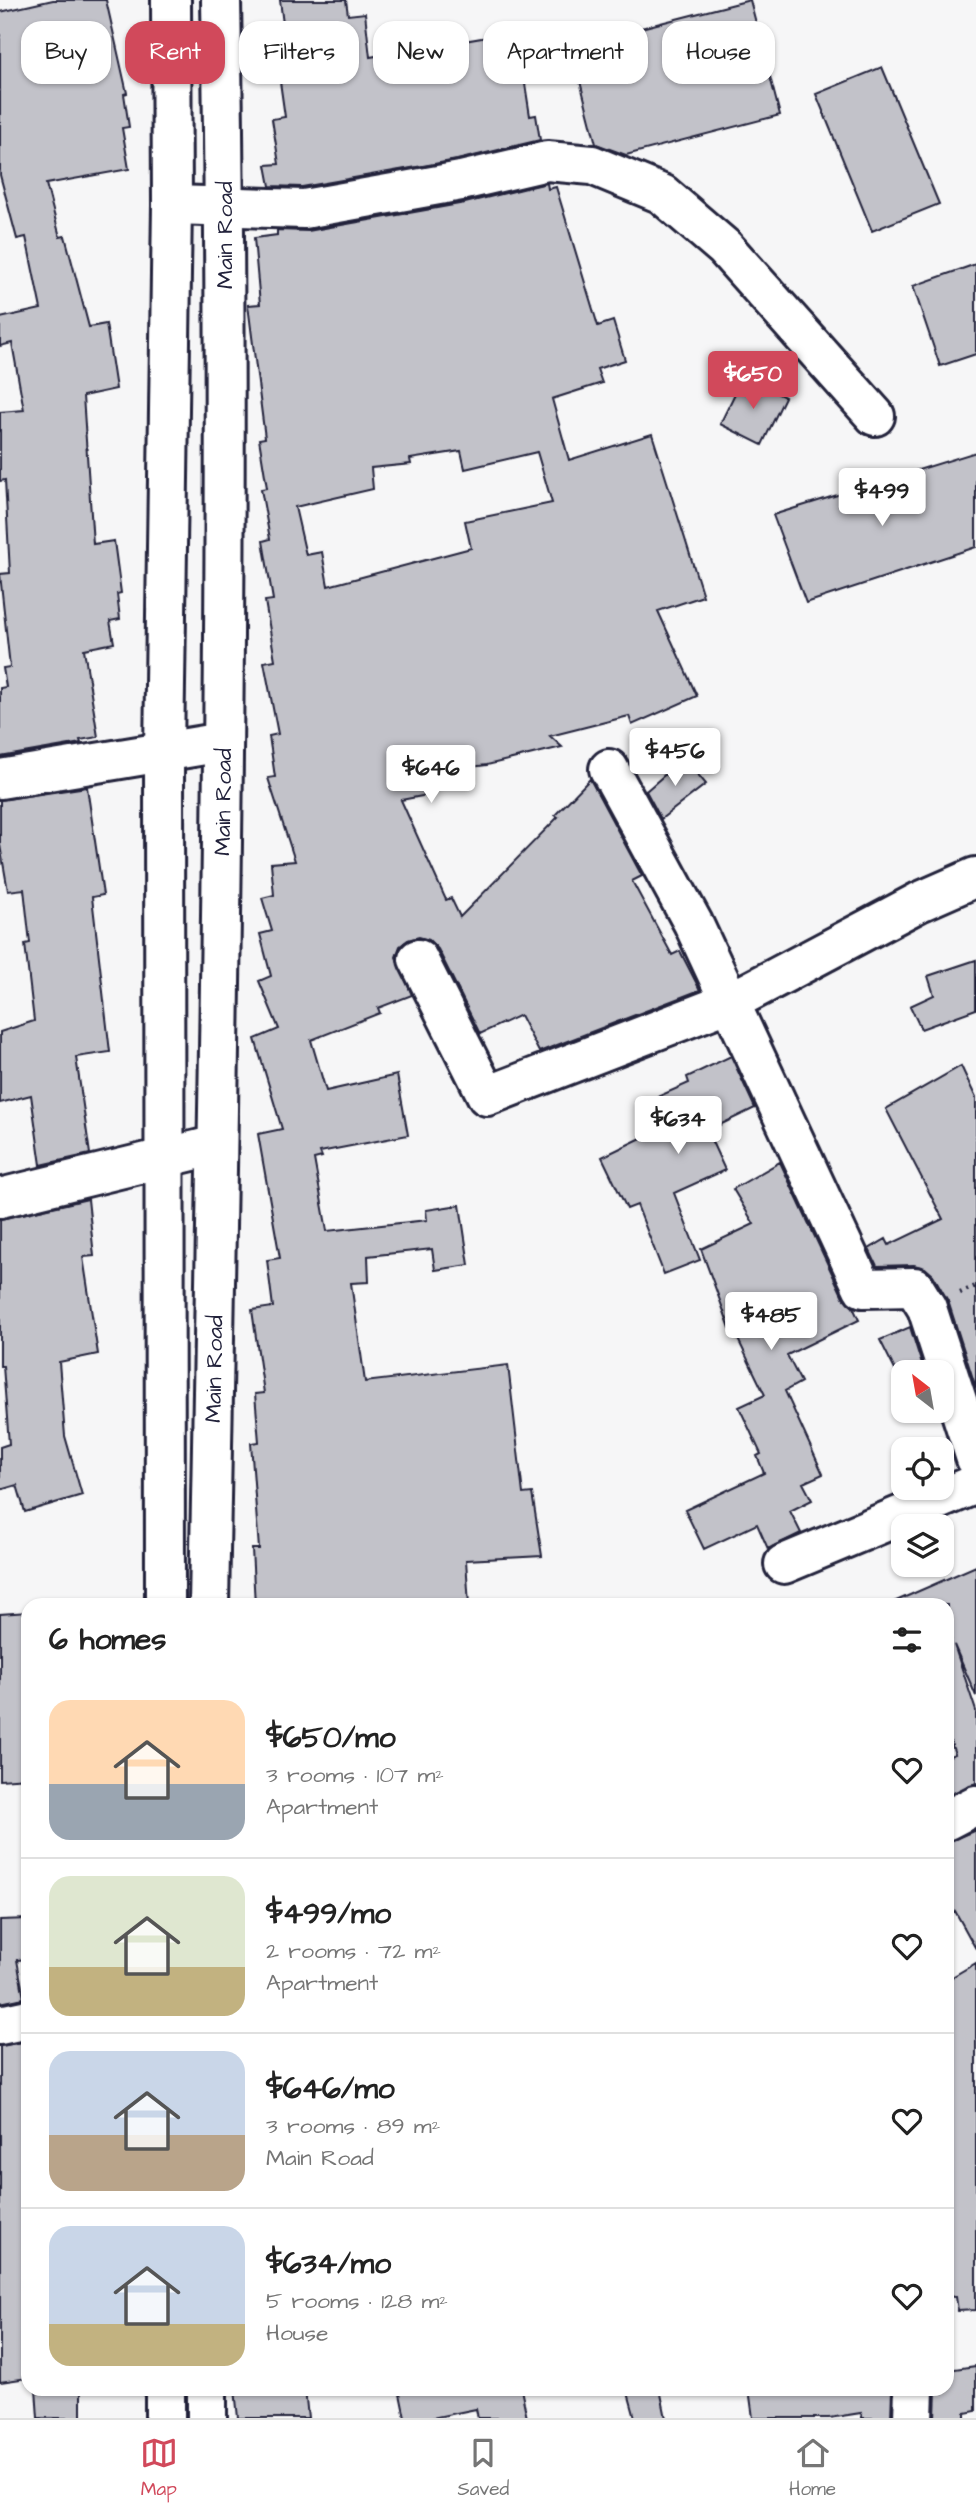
<!DOCTYPE html>
<html lang="en">
<head>
<meta charset="utf-8">
<style>
	body { margin:0; font-family:"Architects Daughter",sans-serif; background:#f2f2f2; color:#222; height:100vh; display:flex; flex-direction:column; font-size:26px; white-space:nowrap }
	* { box-sizing:border-box; margin:0 }
	p { font-size:23px; color:#767676 }
	.icon { flex:none; width:38px; height:38px; fill:none; stroke:currentColor; stroke-width:2; stroke-linecap:round; stroke-linejoin:round }
	.map { position:relative; flex:1; overflow:hidden }
	.sheet { position:absolute; left:21px; top:1598px; width:933px; height:798px; display:flex; flex-direction:column; background:#fff; border-radius:21px; box-shadow:0 2px 5px #0004 }
	.sheet>* { flex:none }
	.banner { position:absolute; left:21px; top:21px; width:934px; height:63px; display:flex; gap:14px }
	.needle { width:46px; rotate:329deg }
	.fabs { position:absolute; left:891px; top:1360px; display:grid; gap:14px }
	.fabs a { display:grid; place-items:center; width:63px; height:63px; border-radius:14px; background:#fff; box-shadow:0 2px 5px #0004; font-size:35px }
	.price { position:absolute; translate:-50% -60px; padding:0 16px; border-radius:7px; background:#fff; color:#222; font-size:23px; line-height:46px; filter:drop-shadow(0 2px 4px #0008) }
	.price::after { content:''; position:absolute; left:50%; top:42px; width:21px; height:16px; margin-left:-10px; background:inherit; clip-path:polygon(0 0,100% 0,50% 100%) }
	.price.on { background:#d1495b; color:#fff }
	ul { padding:0; list-style:none }
	li { display:flex; align-items:center; gap:21px; height:175px; padding:0 28px }
	li+li { border-top:2px solid #e0e0e0 }
	li span { display:grid; place-items:center; flex:none; width:196px; height:140px; border-radius:21px; color:#555 }
	li>.icon { margin-inline-start:auto }
	span .icon { width:84px; height:84px; fill:#fffc; stroke-width:1 }
	li b { font-size:30px }
	h2 { display:flex; justify-content:space-between; align-items:center; height:84px; padding:0 28px; font-size:30px }
	.tag { padding:0 24px; border-radius:21px; background:#fff; box-shadow:0 2px 5px #0004; font-size:24px; line-height:63px }
	.tag.on { background:#d1495b; color:#fff }
	.tab-bar { display:flex; justify-content:space-around; align-items:center; height:98px; border-top:2px solid #e0e0e0; background:#fff; font-size:19px; color:#767676 }
	.tab-bar a { display:grid; justify-items:center; gap:4px }
	.tab-bar .on { color:#d1495b }
	.map>svg:first-child { display:block }
	.building { fill:#c2c2c9; stroke:#22223b; stroke-width:2; fill-rule:evenodd }
	.lines { fill:none; stroke-linecap:round; stroke-linejoin:round }
	.minor-casing { stroke:#22223b; stroke-width:44 }
	.primary-casing { stroke:#22223b; stroke-width:44 }
	.path { stroke:#22223b; stroke-width:4.5; stroke-dasharray:2 5; stroke-linecap:butt }
	.minor { stroke:#fff; stroke-width:38 }
	.primary { stroke:#fff; stroke-width:38 }
	.labels { text-anchor:middle; stroke-width:6; stroke-linejoin:round; paint-order:stroke }
	.street-label { font-size:23px; fill:#22223b; stroke:#fff }
</style>
</head>
<body>
<div class="map">
<svg width="976" height="2418" viewBox="0 0 976 2418">
	<rect width="100%" height="100%" fill="#f6f6f7"/>
	<filter id="ink" filterUnits="userSpaceOnUse"><feTurbulence type="fractalNoise" baseFrequency=".0143" numOctaves="2"/><feDisplacementMap in="SourceGraphic" scale="14" xChannelSelector="R" yChannelSelector="G"/><feConvolveMatrix kernelMatrix="1 2 1 2 8 2 1 2 1" color-interpolation-filters="sRGB"/></filter>
	<g filter="url(#ink)">
		<path class="building" d="M53,0H106L127,93L124,94L129,127L122,128L129,169L46,184L60,237L65,236L89,327L106,324L116,389L83,396L93,544L114,541L121,593L117,594L120,619L110,621L114,643L84,649L98,737L80,740L81,743L0,757V688L6,687L3,668L10,667L0,574L10,573L5,480L0,481V412L24,410L12,343L0,346V318L41,309L26,237L17,239L0,175V12Z
			M280,0H346L348,15L365,13L370,57L517,32L530,116L536,115L540,140L457,160L302,187L270,186L266,165L279,164L272,119L285,117L272,25L283,24Z
			M750,0L780,115L626,155L596,144L571,46Z
			M882,67L939,204L872,231L816,94Z
			M547,183L548,189L556,187L598,326L613,321L625,360L597,369L602,383L552,399L569,460L652,434L703,596L658,611L697,696L632,725L629,716L550,736L562,747L487,765L429,772L433,794L401,800L446,900L451,898L460,917L558,817L555,815L590,779L642,876L632,881L672,955L680,951L700,990L539,1052L520,1015L480,1034L438,949L429,940L419,937L408,940L400,946L396,957L412,995L378,1008L380,1013L311,1040L326,1091L397,1075L408,1135L320,1152L322,1157L314,1159L327,1231L427,1220L426,1210L460,1205L469,1265L435,1270L432,1249L368,1256L369,1282L351,1283L365,1382L508,1365L523,1494L532,1493L542,1556L466,1560L469,1605H255L252,1549H259L251,1443L259,1442L255,1394L264,1393L252,1310L273,1307L267,1260L280,1258L258,1134L282,1129L255,1039L279,1029L259,981L271,976L260,934L272,931L262,898L274,895L271,863L295,861L268,778L275,777L269,736L278,734L264,662L275,660L265,601L273,600L263,541L270,539L261,489L267,488L259,439L265,438L248,305L260,304L254,238L277,235V230L308,231L465,203ZM461,451L465,469L537,452L552,503L465,521L471,548L328,586L322,552L306,555L295,507L373,489L371,468L411,464L410,459Z
			M976,264V354L940,366L913,286Z
			M743,377L785,397L762,445L720,424Z
			M976,452V547L806,603L773,515Z
			M684,758L706,784L661,819L646,791Z
			M87,787L103,895L92,897L110,1052L76,1057L90,1154L41,1165L31,1095L0,1103V1032L34,1021L25,944L30,943L24,889L8,891L0,845V800Z
			M976,960V1009L921,1029L910,1006L934,995L928,976Z
			M731,1056L755,1108L707,1131L725,1170L674,1193L700,1260L664,1274L637,1205L627,1209L602,1157L658,1130L646,1102L689,1083L687,1077Z
			M961,1066L976,1098V1388L948,1301L933,1275L925,1268L914,1265L877,1266L869,1249L886,1239L889,1245L943,1219L886,1109Z
			M780,1162L843,1297L853,1307L859,1320L787,1355L801,1382L785,1391L823,1474L803,1483L812,1500L790,1511L801,1533L768,1549L757,1524L704,1549L685,1510L764,1473L757,1456L761,1454L739,1407L765,1395L736,1335L733,1336L701,1249L754,1224L733,1189Z
			M88,1199L94,1256L83,1257L98,1354L59,1362L65,1436L82,1495L25,1512L17,1485L0,1490V1447L9,1444L3,1366H0V1219Z
			M910,1327L923,1368L903,1372L900,1380L880,1340Z
			M976,1566V1696L954,1645L976,1711V1783L947,1796V1757L955,1754L947,1732V1639H951L947,1628V1605H887Z
			M28,1612V1778L0,1780V1614Z
			M976,1830V1949L955,1911L947,1916V1842Z
			M28,1919V1959L17,1960L24,1998L0,2003V1920Z
			M976,1963V2310L958,2311L956,2297L947,2296L951,2256L947,2218V1980Z
			M28,2041V2378L0,2382V2046Z
			M976,2366V2411L965,2413V2418H935L936,2389H947V2370Z
			M36,2389H81V2418H38Z
			M235,2389H305L308,2418H238Z
			M399,2389H521L527,2418H478L476,2409L432,2418H405Z
			M627,2389H660L666,2418H635Z
			M749,2389H892L891,2418H862L861,2413L829,2418H753Z"/>
		<g class="lines">
			<defs>
				<path id="minor" d="M172,205L304,209L461,181L547,161L592,165L662,194L725,248L875,416
					M609,769L693,923L863,1288L914,1287L927,1308L976,1459
					M0,779L223,742
					M418,959L487,1096L730,1002L919,902L976,877
					M0,1198L217,1145
					M784,1564L976,1484
					M947,1820L976,1805
					M0,2025L28,2019
					M913,2418L914,2389"/>
				<g id="primary">
					<path d="M165,1605L164,752L172,205L171,0"/>
					<path id="s1" d="M209,1605C219,1070 231,535 221,0"/>
					<path d="M165,2418V2389"/>
					<path d="M207,2418V2389"/>
				</g>
			</defs>
			<use href="#minor" class="minor-casing"/>
			<use href="#primary" class="primary-casing"/>
			<path class="path" d="M960,1293L976,1286"/>
			<use href="#minor" class="minor"/>
			<use href="#primary" class="primary"/>
		</g>
	</g>
	<g class="labels">
		<g class="street-label">
			<text transform="translate(224 235) rotate(-90)" y="8">Main Road</text>
			<text dy="8" stroke="none"><textPath href="#s1" startOffset="803">Main Road</textPath></text>
			<text dy="8" stroke="none"><textPath href="#s1" startOffset="236">Main Road</textPath></text>
		</g>
	</g>
</svg>
<div class="fabs">
<a><svg class="needle" viewBox="-14 -14 28 28"><path d="M0-13l5 13h-10z" fill="#e53935"/><path d="M0 13l5-13h-10z" fill="#767676"/></svg></a>
<a><svg class="icon" aria-label="locate" viewBox="0 0 24 24"><circle cx="12" cy="12" r="6"/><path d="M12 2v4M12 18v4M2 12h4M18 12h4"/></svg></a>
<a><svg class="icon" aria-label="layers" viewBox="0 0 24 24"><path d="M12 4l9 5-9 5-9-5zM3 14l9 5 9-5"/></svg></a>
</div>
<b class="price on" style="left:753px;top:411px">$650</b>
<b class="price" style="left:882px;top:528px">$499</b>
<b class="price" style="left:675px;top:788px">$456</b>
<b class="price" style="left:431px;top:805px">$646</b>
<b class="price" style="left:678px;top:1156px">$634</b>
<b class="price" style="left:771px;top:1352px">$485</b>
<div class="banner">
<a class="tag">Buy</a>
<a class="tag on">Rent</a>
<a class="tag">Filters</a>
<a class="tag">New</a>
<a class="tag">Apartment</a>
<a class="tag">House</a>
</div>
<section class="sheet">
<h2>6 homes<svg class="icon" aria-label="filters" viewBox="0 0 24 24"><path d="M4 7h16M4 17h16"/><circle cx="9" cy="7" r="2"/><circle cx="15" cy="17" r="2"/></svg></h2>
<ul>
<li><span style="background:linear-gradient(#ffd9b3 60%,#9aa5b1 0)"><svg class="icon" aria-label="home" viewBox="0 0 24 24"><path d="M3 11l9-7 9 7M6 9v11h12V9"/></svg></span><div><b>$650/mo</b><p>3 rooms · 107 m²</p><p>Apartment</p></div><svg class="icon" aria-label="heart" viewBox="0 0 24 24"><path d="M12 20l-8-8c-3-5 5-10 8-4 3-6 11-1 8 4z"/></svg></li>
<li><span style="background:linear-gradient(#dfe7d0 65%,#c2b280 0)"><svg class="icon" aria-label="home" viewBox="0 0 24 24"><path d="M3 11l9-7 9 7M6 9v11h12V9"/></svg></span><div><b>$499/mo</b><p>2 rooms · 72 m²</p><p>Apartment</p></div><svg class="icon" aria-label="heart" viewBox="0 0 24 24"><path d="M12 20l-8-8c-3-5 5-10 8-4 3-6 11-1 8 4z"/></svg></li>
<li><span style="background:linear-gradient(#c9d6e8 60%,#b9a48a 0)"><svg class="icon" aria-label="home" viewBox="0 0 24 24"><path d="M3 11l9-7 9 7M6 9v11h12V9"/></svg></span><div><b>$646/mo</b><p>3 rooms · 89 m²</p><p>Main Road</p></div><svg class="icon" aria-label="heart" viewBox="0 0 24 24"><path d="M12 20l-8-8c-3-5 5-10 8-4 3-6 11-1 8 4z"/></svg></li>
<li><span style="background:linear-gradient(#c9d6e8 70%,#c2b280 0)"><svg class="icon" aria-label="home" viewBox="0 0 24 24"><path d="M3 11l9-7 9 7M6 9v11h12V9"/></svg></span><div><b>$634/mo</b><p>5 rooms · 128 m²</p><p>House</p></div><svg class="icon" aria-label="heart" viewBox="0 0 24 24"><path d="M12 20l-8-8c-3-5 5-10 8-4 3-6 11-1 8 4z"/></svg></li>
</ul>
</section>
</div>
<nav class="tab-bar">
<a class="on"><svg class="icon" aria-label="map" viewBox="0 0 24 24"><path d="M3 6l6-2 6 2 6-2v14l-6 2-6-2-6 2zM9 4v14M15 6v14"/></svg>Map</a>
<a><svg class="icon" aria-label="saved" viewBox="0 0 24 24"><path d="M7 4h10v16l-5-4-5 4z"/></svg>Saved</a>
<a><svg class="icon" aria-label="home" viewBox="0 0 24 24"><path d="M3 11l9-7 9 7M6 9v11h12V9"/></svg>Home</a>
</nav>
</body>
</html>
